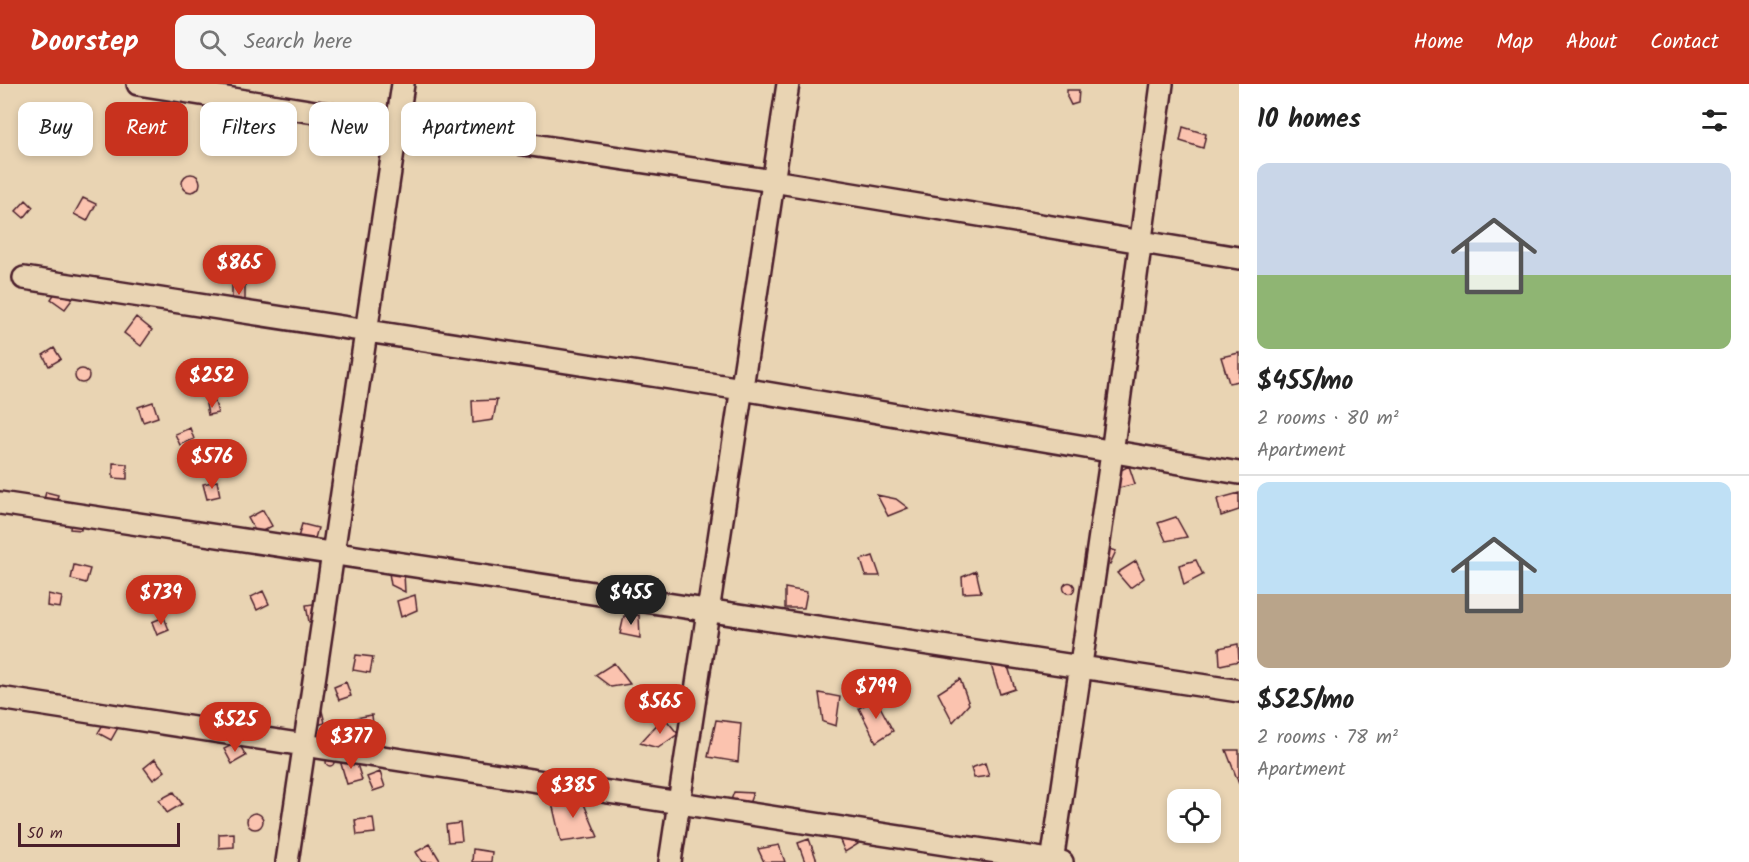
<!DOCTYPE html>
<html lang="en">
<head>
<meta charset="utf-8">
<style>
	body { margin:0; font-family:Kalam,sans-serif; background:#f6f6f6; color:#222; height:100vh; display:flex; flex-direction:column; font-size:22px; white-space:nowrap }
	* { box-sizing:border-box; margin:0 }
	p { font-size:20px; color:#767676 }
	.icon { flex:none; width:33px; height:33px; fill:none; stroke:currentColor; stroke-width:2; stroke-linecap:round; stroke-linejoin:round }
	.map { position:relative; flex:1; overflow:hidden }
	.drawer { display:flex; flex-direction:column; background:#fff; width:510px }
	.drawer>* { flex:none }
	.banner { position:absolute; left:18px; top:18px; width:570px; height:54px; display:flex; gap:12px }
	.tools { position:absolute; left:1167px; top:705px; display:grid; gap:12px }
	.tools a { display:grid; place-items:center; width:54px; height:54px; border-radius:12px; background:#fff; box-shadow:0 3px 9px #0003; font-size:30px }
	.scale { position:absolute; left:18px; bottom:15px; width:162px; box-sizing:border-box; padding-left:6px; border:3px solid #4a1f2b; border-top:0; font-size:16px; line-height:21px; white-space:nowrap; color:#4a1f2b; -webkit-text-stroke:4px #e9d4b3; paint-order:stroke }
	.price { position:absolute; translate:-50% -51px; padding:0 14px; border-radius:21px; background:#c8321e; color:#fff; font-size:20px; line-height:39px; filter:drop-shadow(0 2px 3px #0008) }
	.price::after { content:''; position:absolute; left:50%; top:36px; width:18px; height:14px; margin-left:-9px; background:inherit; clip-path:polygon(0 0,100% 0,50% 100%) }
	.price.current { background:#222; color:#fff }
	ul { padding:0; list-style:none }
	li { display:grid; align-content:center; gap:12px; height:318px; padding:0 18px }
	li+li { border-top:2px solid #e0e0e0 }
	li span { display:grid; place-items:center; height:186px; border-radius:12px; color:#555 }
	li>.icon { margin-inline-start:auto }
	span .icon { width:108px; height:108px; fill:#fffc; stroke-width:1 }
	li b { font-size:26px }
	h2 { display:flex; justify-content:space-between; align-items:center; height:72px; padding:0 18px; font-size:26px }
	.chip { padding:0 21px; border-radius:12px; background:#fff; box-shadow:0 3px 9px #0003; font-size:21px; line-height:54px }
	.chip.current { background:#c8321e; color:#fff }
	header { display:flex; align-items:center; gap:36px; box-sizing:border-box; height:84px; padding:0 30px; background:#c8321e; color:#fff }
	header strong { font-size:28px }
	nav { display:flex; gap:33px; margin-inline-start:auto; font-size:21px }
	.search { width:420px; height:54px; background:#f6f6f6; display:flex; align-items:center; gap:15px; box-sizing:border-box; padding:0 21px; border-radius:12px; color:#767676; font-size:22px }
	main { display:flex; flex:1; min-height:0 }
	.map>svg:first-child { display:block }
	.building { fill:#fbc3af; stroke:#4a1f2b; stroke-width:1.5 }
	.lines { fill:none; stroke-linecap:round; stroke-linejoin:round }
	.minor-casing { stroke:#4a1f2b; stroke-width:26 }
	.minor { stroke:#e9d4b3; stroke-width:21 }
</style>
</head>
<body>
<header>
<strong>Doorstep</strong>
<div class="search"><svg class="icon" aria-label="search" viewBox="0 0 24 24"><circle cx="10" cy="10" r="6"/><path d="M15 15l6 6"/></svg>Search here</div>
<nav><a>Home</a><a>Map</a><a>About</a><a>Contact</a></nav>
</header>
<main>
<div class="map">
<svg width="1239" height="778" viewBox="0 0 1239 778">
	<rect width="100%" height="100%" fill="#e9d4b3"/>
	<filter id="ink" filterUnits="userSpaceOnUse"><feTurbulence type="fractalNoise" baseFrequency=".0167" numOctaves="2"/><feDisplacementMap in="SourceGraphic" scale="12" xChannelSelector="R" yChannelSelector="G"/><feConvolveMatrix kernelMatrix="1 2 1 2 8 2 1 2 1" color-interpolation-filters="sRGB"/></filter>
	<g filter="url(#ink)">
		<path class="building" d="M1067,6H1079L1078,19L1071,21L1067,13Z
			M1183,43L1206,50L1203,64L1180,57Z
			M182 99a9 9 0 1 1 18 0a9 9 0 1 1-18 0Z
			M83,114L96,120L87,137L74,130Z
			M26,116L33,123L24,134L16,127Z
			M245,200V223H232V201Z
			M59,203L74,213L65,225L51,215Z
			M136,233L152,246L141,262L124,249Z
			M54,264L61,275L49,282L43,271Z
			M1239,269V297L1229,299L1221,273Z
			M75 292a7 7 0 1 1 14 0a7 7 0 1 1-14 0Z
			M497,316L493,336L473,339L472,317Z
			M153,318L158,333L143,338L138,323Z
			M215,318L218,329L208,331L206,320Z
			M190,344L194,355L180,361L175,350Z
			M113,379L127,380V395L113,394Z
			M1129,382L1135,400L1119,404L1113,390Z
			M217,397L220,412L207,415L203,400Z
			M46,408L58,411L54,426L42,423Z
			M1239,409V426L1221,432L1217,415Z
			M877,411L896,415L908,424L888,432Z
			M263,426L272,442L257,450L248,434Z
			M71,431L83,432L81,446L70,445Z
			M1176,433L1187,453L1166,457L1158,439Z
			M302,440L318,444L313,461L297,457Z
			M1101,462L1116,467L1110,480L1100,475Z
			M873,472L880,492H866L861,476Z
			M1196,476L1203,491L1184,501L1179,481Z
			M1136,477L1144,494L1130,504L1117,489Z
			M74,481L90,485L86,499L71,495Z
			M976,487L981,508L963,509L962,493Z
			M389,489L404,490L405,508L391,501Z
			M1063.5 504a5.5 5.5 0 1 1 11 0a5.5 5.5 0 1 1-11 0Z
			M785,504L807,508L804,524H785Z
			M263,507L269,520L257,526L251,513Z
			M48,510L62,513L60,524L47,522Z
			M415,511L417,526L401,533L397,517Z
			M319,519L321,536L309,538L306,521Z
			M639,531L640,554L620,550L624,532Z
			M164,533L169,546L157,551L152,538Z
			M1238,560L1239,577L1220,581L1219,564Z
			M356,571L373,573L370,589L353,586Z
			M1006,576L1015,605L1000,610L991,581Z
			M614,579L630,600L611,603L595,591Z
			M960,595L969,620L953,638L938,609Z
			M346,598L351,612L339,616L334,603Z
			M819,609L840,613L836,642L823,638Z
			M876,615L893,647L876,658L859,624Z
			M322,627L325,639L313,642L311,629Z
			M372,631L373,641L357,644L355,634Z
			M108,632L120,640L111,656L98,649Z
			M664,633L678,650L658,664L640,659Z
			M716,636L741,639L738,678L708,673Z
			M238,658L246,672L232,680L224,665Z
			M1226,666H1239V700Z
			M339,673L355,674L362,696L347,700Z
			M326 678a4 4 0 1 1 8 0a4 4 0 1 1-8 0Z
			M155,675L165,687L153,696L144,684Z
			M985,679L989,692L974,694L971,684Z
			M380,688L385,703L373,707L367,693Z
			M578,706L598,753L561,758L552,719Z
			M174,708L182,720L167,729L159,716Z
			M734,708L753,709L747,725L728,724Z
			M247 737a8 8 0 1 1 16 0a8 8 0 1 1-16 0Z
			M373,734L375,749L357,751L355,736Z
			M460,739L462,757L448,758L446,741Z
			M851,747L858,760L845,768L838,752Z
			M234,749V763L219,764V750Z
			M809,755L817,777L805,778L798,759Z
			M430,760L441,778H422L416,768Z
			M779,761L785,778H764L758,765Z
			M473,765L492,768L491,778H472Z"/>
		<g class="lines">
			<defs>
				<path id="minor" d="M138,0L397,41L773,97L1239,174
					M24,194L742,305L1239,389
					M0,419L1239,607
					M0,614L1062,778
					M287,778L403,0
					M670,778L788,0
					M1052,778L1112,369L1162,0"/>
			</defs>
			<use href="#minor" class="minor-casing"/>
			<use href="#minor" class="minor"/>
		</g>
	</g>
</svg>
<div class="tools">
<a><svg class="icon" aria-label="locate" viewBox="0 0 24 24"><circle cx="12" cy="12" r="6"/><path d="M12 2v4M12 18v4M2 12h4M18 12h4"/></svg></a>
</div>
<div class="scale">50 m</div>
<b class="price" style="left:239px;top:212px">$865</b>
<b class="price" style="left:212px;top:325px">$252</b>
<b class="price" style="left:212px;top:406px">$576</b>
<b class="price" style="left:161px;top:542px">$739</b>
<b class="price current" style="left:631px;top:542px">$455</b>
<b class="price" style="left:876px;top:636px">$799</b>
<b class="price" style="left:660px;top:651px">$565</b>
<b class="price" style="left:235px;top:669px">$525</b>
<b class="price" style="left:351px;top:686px">$377</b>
<b class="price" style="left:573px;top:735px">$385</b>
<div class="banner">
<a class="chip">Buy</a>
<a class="chip current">Rent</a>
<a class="chip">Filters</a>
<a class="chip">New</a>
<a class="chip">Apartment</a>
</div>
</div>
<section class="drawer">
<h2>10 homes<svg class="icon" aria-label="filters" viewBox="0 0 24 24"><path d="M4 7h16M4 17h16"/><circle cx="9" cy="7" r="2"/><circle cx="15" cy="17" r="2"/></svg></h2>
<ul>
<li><span style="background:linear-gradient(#c9d6e8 60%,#8fb573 0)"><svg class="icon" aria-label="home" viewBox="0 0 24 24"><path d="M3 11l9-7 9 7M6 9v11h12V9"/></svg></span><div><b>$455/mo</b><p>2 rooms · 80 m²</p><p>Apartment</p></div></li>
<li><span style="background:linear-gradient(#bfe0f5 60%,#b9a48a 0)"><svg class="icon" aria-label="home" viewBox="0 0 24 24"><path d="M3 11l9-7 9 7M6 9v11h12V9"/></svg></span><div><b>$525/mo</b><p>2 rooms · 78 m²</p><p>Apartment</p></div></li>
</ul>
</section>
</main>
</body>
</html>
